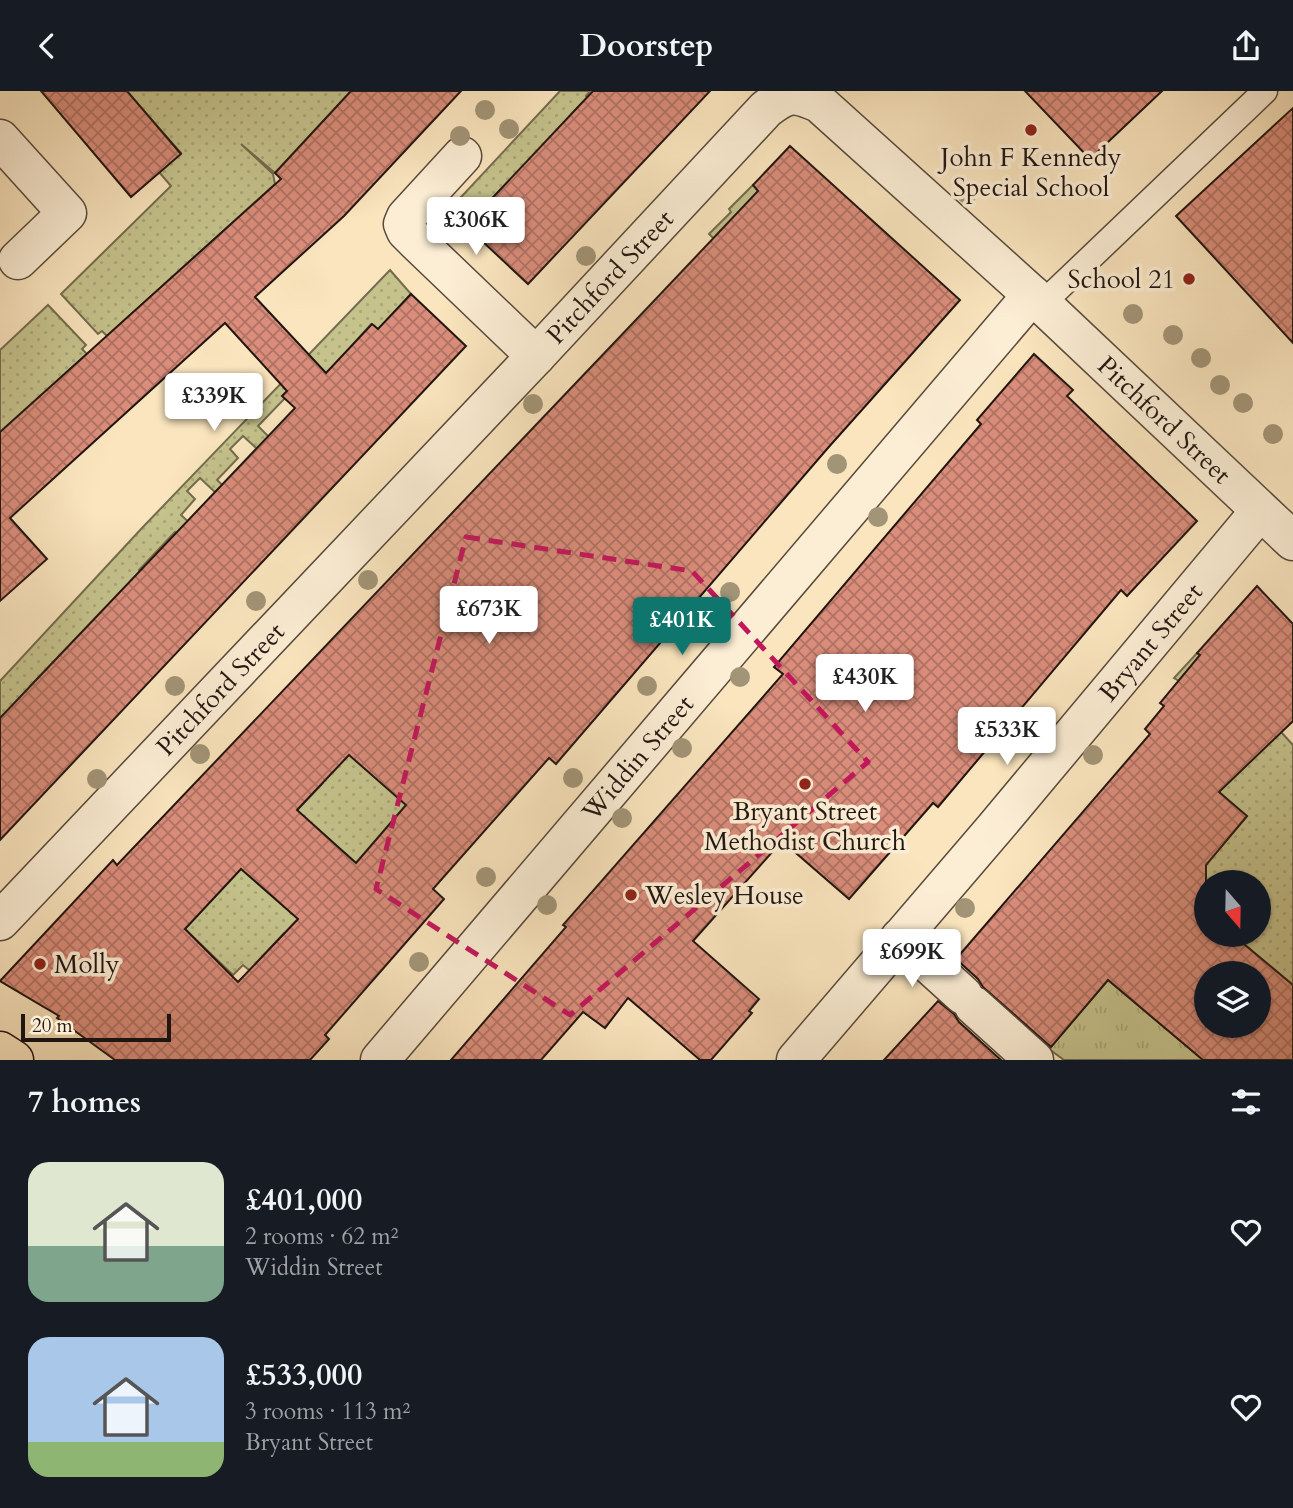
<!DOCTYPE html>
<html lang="en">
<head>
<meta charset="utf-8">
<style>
	body { margin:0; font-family:Cardo,serif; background:#20242c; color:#f1f3f6; height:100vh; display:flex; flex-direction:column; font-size:26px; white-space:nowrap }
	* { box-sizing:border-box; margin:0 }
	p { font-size:23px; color:#9ea1a6 }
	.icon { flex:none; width:38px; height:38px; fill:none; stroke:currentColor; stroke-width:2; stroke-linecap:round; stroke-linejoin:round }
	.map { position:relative; height:969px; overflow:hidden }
	.sheet { display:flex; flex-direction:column; background:#171b24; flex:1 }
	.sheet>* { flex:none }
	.needle { width:46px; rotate:160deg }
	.fabs { position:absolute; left:1194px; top:779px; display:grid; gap:14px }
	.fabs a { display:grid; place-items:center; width:77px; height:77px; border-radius:50%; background:#171b24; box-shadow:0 2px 5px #0004; font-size:35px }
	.scale { position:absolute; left:21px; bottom:18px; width:150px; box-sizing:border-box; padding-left:7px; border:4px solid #211511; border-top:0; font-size:19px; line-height:24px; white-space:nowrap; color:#211511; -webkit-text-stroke:5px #fceed5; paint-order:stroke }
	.price { position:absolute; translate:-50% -60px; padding:0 16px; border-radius:7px; background:#fff; color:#222; font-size:23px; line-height:46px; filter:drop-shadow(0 2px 4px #0008) }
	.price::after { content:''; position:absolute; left:50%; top:42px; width:21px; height:16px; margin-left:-10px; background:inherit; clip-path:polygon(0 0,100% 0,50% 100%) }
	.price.current { background:#0f766e; color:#fff }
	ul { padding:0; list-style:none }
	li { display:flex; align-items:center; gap:21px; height:175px; padding:0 28px }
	li span { display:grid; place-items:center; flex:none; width:196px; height:140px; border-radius:21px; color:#555 }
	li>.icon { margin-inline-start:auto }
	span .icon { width:84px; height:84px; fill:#fffc; stroke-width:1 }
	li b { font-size:30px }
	h2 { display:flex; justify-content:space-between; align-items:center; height:84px; padding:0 28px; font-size:30px }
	header { display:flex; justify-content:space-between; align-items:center; height:91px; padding:0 28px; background:#171b24; font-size:32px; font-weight:800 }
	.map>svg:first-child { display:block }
	.grass { fill:url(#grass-tufts); stroke:#736c4e; stroke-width:2 }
	.garden { fill:url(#garden-dots); stroke:#736c4e; stroke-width:2 }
	.building { fill:url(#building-cross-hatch); stroke:#211511; stroke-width:2; fill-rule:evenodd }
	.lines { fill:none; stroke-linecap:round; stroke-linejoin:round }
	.lane-casing { stroke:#57493c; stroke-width:27 }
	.street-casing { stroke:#57493c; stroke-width:41 }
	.primary-casing { stroke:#211511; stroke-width:41 }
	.lane { stroke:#fceed5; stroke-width:24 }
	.street { stroke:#fceed5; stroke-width:38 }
	.primary { stroke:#fae5be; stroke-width:38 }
	.tree { fill:#a29476 }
	.marked { fill:none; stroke:#c2185b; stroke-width:5; stroke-dasharray:14 9; stroke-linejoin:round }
	.poi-dot { fill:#8f2418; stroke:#fceed5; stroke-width:2.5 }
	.labels { text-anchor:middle; stroke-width:7; stroke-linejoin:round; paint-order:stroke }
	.poi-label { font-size:26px; fill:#211511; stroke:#fceed5 }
	.street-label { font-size:26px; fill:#211511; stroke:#fceed5 }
</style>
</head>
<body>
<header><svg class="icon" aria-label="back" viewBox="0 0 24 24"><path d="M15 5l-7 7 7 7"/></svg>Doorstep<svg class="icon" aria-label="share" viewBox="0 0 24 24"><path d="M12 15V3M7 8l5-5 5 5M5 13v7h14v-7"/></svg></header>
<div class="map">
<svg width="1293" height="969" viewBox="0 0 1293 969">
	<defs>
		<pattern id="grass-tufts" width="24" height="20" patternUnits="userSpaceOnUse" patternTransform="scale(1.75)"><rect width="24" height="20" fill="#c5c28c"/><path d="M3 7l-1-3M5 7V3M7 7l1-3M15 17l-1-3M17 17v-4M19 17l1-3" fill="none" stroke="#a9a678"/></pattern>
		<pattern id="garden-dots" width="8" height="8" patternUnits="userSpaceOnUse" patternTransform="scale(1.75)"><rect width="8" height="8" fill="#c5c28c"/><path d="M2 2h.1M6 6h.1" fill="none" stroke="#a9a678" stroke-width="1.8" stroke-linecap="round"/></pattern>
		<pattern id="building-cross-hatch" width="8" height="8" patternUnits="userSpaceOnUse" patternTransform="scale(1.75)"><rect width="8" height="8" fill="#da8d7b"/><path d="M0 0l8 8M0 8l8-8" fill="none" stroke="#b07263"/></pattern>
	</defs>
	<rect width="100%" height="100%" fill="#fae5be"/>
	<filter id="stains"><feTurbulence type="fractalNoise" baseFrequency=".00286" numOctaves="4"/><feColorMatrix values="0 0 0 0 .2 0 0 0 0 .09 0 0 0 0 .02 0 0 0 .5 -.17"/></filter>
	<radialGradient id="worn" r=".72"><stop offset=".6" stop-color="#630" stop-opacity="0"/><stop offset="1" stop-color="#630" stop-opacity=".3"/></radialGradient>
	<path class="grass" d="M1108,889L1203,969H1064L1049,958Z"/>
	<path class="garden" d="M126,0H351L275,82L241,53L273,83L275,93L107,245L102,240L98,243L61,203L171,95L159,81L181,62Z
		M560,0H590L586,5L609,27L582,12L567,28L573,34L501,99L466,135L449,119Z
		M753,94L762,103L887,290L866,314L356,772L346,763L328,854L284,842L260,868L278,884L268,895L243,874L233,884L185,838L183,783L288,729L323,692L295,665L752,184L709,143L731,121L729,118Z
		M390,179L411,203L379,239L371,233L323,287L287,305L258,335L269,346L276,375L243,345L230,358L238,367L217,389L241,411L234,419L200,387L187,400L195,408L181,424L206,447L195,460L175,441L139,479L140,481L30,595L36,601L0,627V590L142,437Z
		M48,214L86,254L82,258L87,263L0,341V259Z
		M1197,562L1293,630L1281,641L1293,654V894L1233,844H1258V791H1206L1178,806L1247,725L1191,678L1179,590L1174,587Z"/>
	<path class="building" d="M41,0H127L181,63L131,106Z
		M351,0H461L344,125L255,206L326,282L372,233L378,238L411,203L466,255L0,749V627L295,317L282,305L287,300L225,232L10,427L47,468L0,510V341L281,88L275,82Z
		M593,0H710L528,193L466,135Z
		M1025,0H1162L1090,68Z
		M1293,17V252L1176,125Z
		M790,55L960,209L827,358L556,673L549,667L433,798L444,808L325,944L329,948L310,969H115L57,927L59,925L0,890L113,769L117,774L652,212L758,100L753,94ZM349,664L406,714L356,772L297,719ZM241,778L298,828L238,891L185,838Z
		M1034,263L1073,299L1067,305L1197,430L1127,505L1121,499L938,716L933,712L849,808L782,750L693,850L759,908L749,920L752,922L711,969H700L628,907L605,937L583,921L541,969H451L566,836L563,834L783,583L774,576L981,333L977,329Z
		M1257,495L1293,533V630L1219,701L1247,725L1206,774V844H1233L1293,894V969H1203L1108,889L1051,956L983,896L978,888L956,868L1150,643L1145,638L1164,615L1160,612L1200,564L1197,562ZM1206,882H1258V934H1206Z
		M938,910L954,923L959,931L1001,969H884Z"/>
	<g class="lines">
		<defs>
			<path id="lane" d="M1042,213L1265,0"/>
			<g id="street">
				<path d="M0,48L67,122L18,169"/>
				<path d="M462,65L406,126L403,133L406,140L417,151L536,265"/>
				<path id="s1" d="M0,830L536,265L766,18C788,1 794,1 819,12L1042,213L1293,450"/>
				<path d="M900,847L963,904"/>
				<path d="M974,915L1034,969"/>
				<path id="s2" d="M380,969L1032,204"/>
				<path id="s3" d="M796,969L994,738L1260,420"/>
			</g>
			<path id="primary" d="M0,960L14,969"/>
		</defs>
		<use href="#lane" class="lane-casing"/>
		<use href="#street" class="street-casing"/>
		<use href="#primary" class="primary-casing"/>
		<use href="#lane" class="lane"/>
		<use href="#street" class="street"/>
		<use href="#primary" class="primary"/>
	</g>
	<g class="tree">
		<circle cx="485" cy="19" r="10"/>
		<circle cx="509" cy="38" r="10"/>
		<circle cx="460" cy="45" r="10"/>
		<circle cx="967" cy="103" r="10"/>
		<circle cx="586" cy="165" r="10"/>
		<circle cx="1133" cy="223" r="10"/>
		<circle cx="1173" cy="244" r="10"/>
		<circle cx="1201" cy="267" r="10"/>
		<circle cx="1220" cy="294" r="10"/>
		<circle cx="1243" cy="312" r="10"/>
		<circle cx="533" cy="313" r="10"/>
		<circle cx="1273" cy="343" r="10"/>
		<circle cx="837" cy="373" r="10"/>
		<circle cx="878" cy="426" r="10"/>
		<circle cx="368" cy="489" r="10"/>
		<circle cx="730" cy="501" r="10"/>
		<circle cx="256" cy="510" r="10"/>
		<circle cx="740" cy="586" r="10"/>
		<circle cx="175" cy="595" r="10"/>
		<circle cx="647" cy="595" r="10"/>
		<circle cx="682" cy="657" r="10"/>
		<circle cx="200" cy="663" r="10"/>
		<circle cx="1093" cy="664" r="10"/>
		<circle cx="573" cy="687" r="10"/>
		<circle cx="97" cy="688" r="10"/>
		<circle cx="622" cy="727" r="10"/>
		<circle cx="486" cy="786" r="10"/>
		<circle cx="547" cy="814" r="10"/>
		<circle cx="965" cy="817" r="10"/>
		<circle cx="419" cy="871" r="10"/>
	</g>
	<path class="marked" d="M466,446L692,480L868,671L570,924L376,798Z"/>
	<g class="poi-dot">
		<circle cx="1031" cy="39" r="7"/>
		<circle cx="1189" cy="188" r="7"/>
		<circle cx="805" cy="693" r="7"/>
		<circle cx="631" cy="804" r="7"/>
		<circle cx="40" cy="873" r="7"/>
	</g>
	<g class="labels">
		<g class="poi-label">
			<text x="1031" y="75">John F Kennedy<tspan x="1031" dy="30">Special School</tspan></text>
			<text x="1175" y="197" text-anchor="end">School 21</text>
			<text x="805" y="729">Bryant Street<tspan x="805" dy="30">Methodist Church</tspan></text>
			<text x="645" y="813" text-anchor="start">Wesley House</text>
			<text x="54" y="882" text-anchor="start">Molly</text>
		</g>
		<g class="street-label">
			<text dy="9" stroke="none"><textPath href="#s1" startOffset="887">Pitchford Street</textPath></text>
			<text dy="9" stroke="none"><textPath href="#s1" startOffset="1643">Pitchford Street</textPath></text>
			<text dy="9" stroke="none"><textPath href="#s3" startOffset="548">Bryant Street</textPath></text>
			<text dy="9" stroke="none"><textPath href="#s1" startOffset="320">Pitchford Street</textPath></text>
			<text dy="9" stroke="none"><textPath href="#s2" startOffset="397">Widdin Street</textPath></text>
		</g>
	</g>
	<rect width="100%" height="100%" filter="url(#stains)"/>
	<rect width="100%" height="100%" fill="url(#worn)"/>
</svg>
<div class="fabs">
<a><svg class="needle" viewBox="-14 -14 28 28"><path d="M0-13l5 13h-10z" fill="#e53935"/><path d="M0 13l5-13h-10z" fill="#9ea1a6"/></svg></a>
<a><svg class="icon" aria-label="layers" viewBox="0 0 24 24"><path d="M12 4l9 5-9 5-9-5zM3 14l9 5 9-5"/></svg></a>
</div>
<div class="scale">20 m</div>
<b class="price" style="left:476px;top:166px">£306K</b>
<b class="price" style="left:214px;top:342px">£339K</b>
<b class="price" style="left:489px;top:555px">£673K</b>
<b class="price current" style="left:682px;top:566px">£401K</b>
<b class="price" style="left:865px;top:623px">£430K</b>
<b class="price" style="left:1007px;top:676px">£533K</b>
<b class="price" style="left:912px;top:898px">£699K</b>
</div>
<section class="sheet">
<h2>7 homes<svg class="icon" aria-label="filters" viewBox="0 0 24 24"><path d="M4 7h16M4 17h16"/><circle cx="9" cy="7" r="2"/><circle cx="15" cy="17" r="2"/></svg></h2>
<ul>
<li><span style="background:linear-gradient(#dfe7d0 60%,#7fa58c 0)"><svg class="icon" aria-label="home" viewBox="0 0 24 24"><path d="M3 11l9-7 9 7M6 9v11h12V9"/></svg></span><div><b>£401,000</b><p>2 rooms · 62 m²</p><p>Widdin Street</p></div><svg class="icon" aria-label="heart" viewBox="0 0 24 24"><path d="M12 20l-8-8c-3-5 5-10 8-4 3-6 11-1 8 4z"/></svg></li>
<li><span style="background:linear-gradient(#a9c7e8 75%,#8fb573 0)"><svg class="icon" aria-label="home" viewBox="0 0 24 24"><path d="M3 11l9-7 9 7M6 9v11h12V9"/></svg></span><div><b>£533,000</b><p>3 rooms · 113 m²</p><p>Bryant Street</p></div><svg class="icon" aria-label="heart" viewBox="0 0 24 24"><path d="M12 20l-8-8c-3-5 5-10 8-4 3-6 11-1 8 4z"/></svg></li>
</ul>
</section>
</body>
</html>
